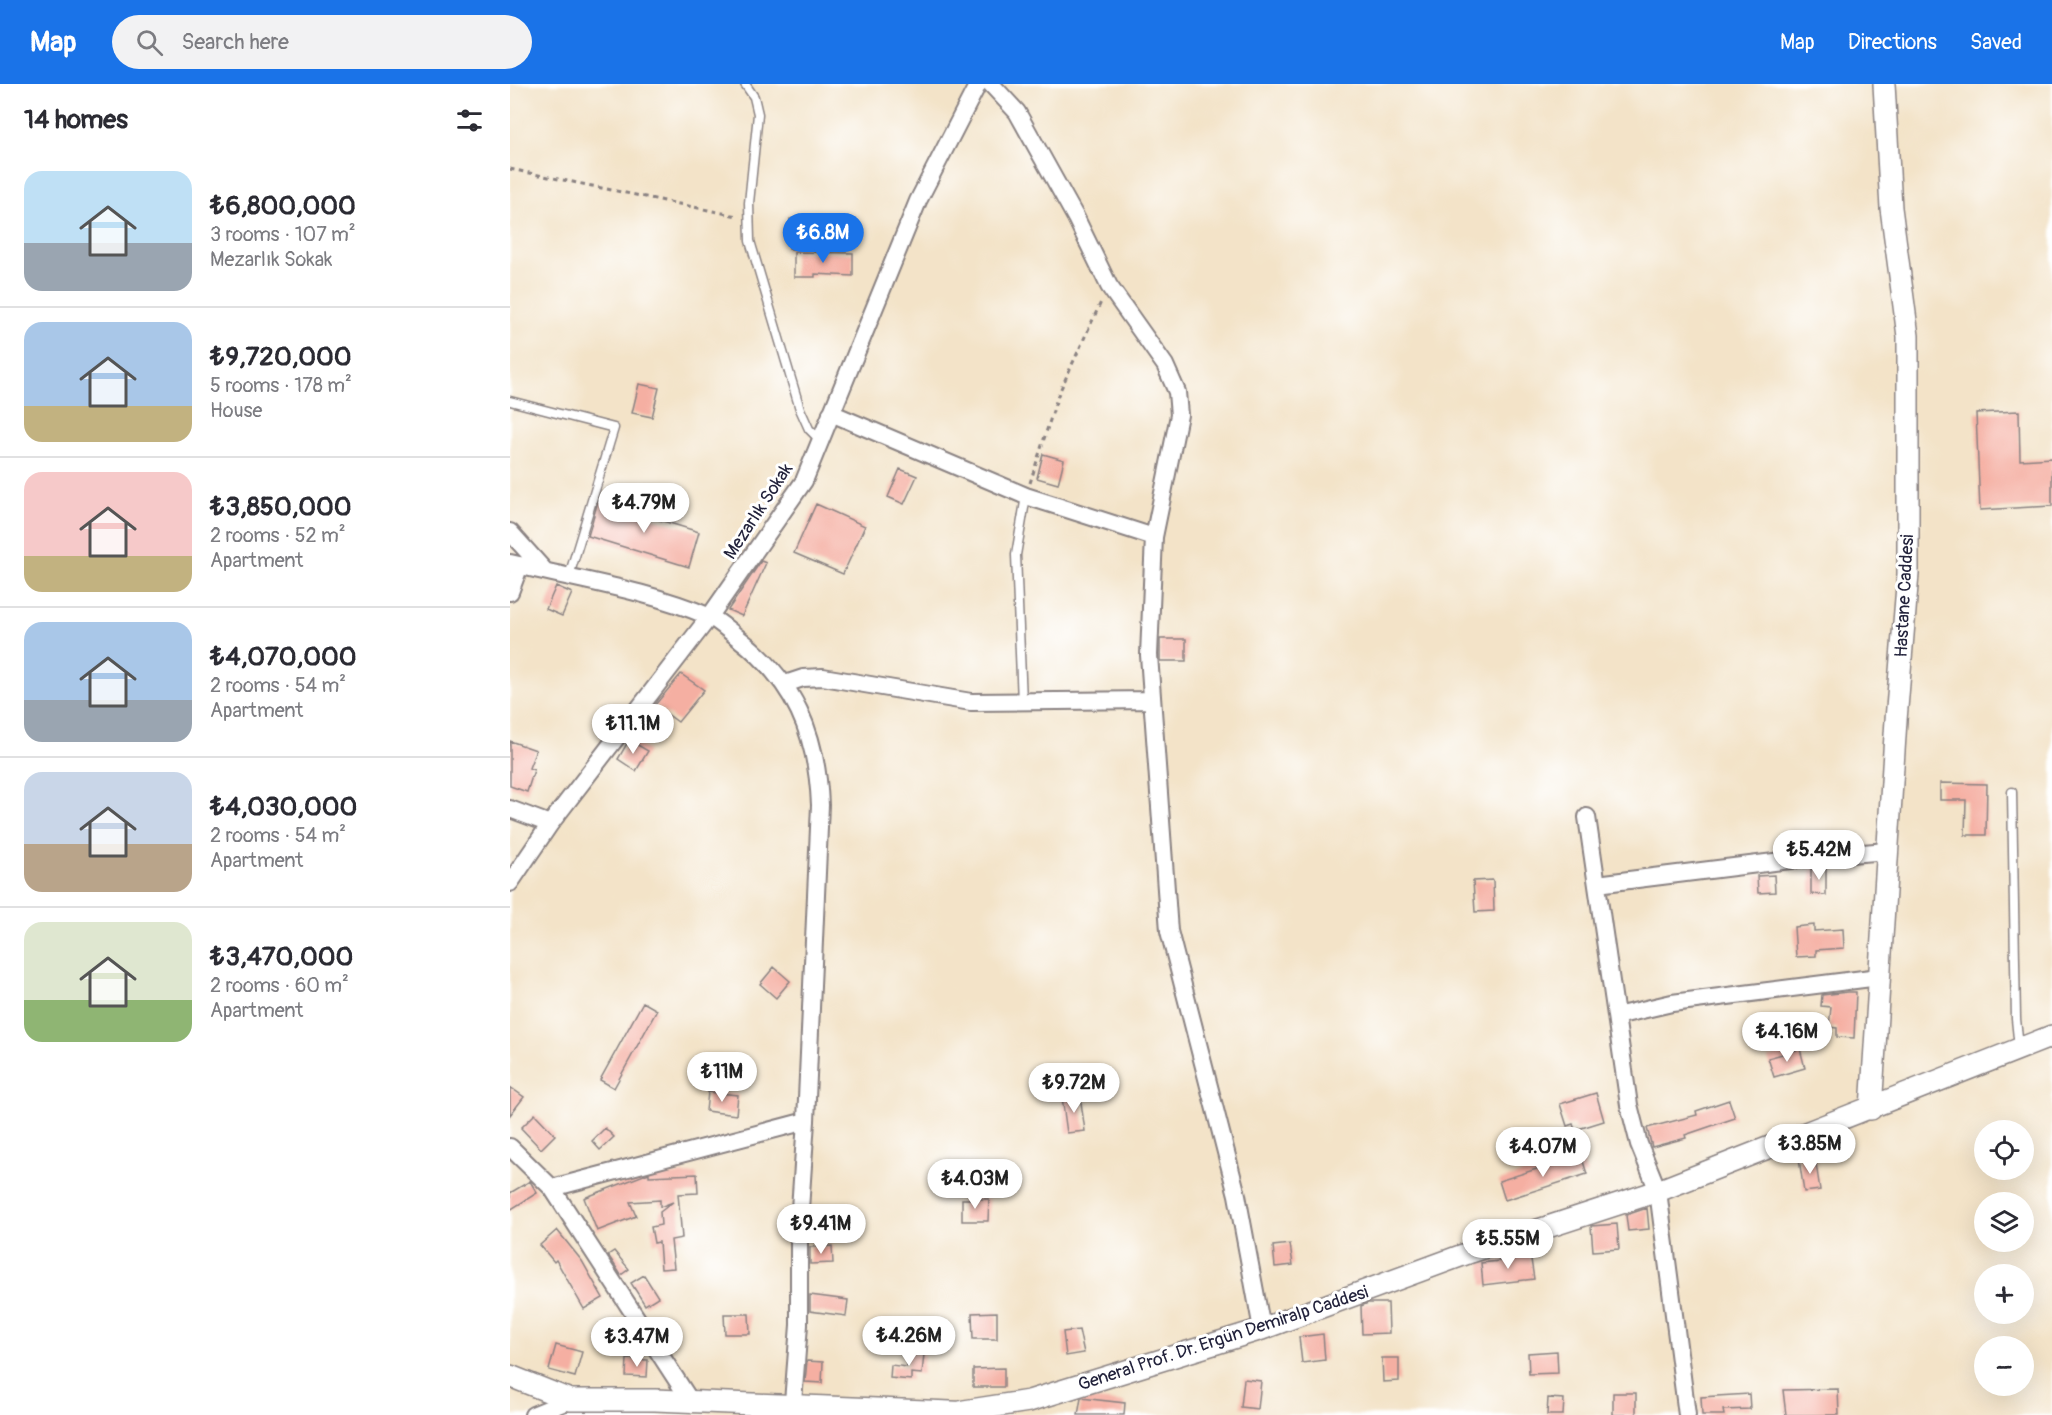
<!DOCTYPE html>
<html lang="en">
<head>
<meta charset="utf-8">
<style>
	body { margin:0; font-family:Pangolin,sans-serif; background:#f2f2f3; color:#2b2b33; height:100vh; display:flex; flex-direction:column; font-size:22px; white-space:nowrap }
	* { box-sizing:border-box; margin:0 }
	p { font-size:20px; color:#7c7c81 }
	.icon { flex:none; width:33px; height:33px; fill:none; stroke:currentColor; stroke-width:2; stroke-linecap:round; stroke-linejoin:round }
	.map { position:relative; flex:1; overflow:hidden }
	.panel { display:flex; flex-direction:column; background:#fff; width:510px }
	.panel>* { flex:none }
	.tools { position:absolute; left:1464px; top:1036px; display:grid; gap:12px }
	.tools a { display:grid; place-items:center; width:60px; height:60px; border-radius:50%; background:#fff; box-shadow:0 6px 24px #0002; font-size:30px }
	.price { position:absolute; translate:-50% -51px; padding:0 14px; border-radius:21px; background:#fff; color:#222; font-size:20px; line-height:39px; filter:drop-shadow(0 2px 3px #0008) }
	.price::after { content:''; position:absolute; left:50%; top:36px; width:18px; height:14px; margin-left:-9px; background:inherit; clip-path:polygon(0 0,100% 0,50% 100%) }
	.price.active { background:#1a73e8; color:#fff }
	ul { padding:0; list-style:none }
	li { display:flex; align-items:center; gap:18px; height:150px; padding:0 24px }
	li+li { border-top:2px solid #e1e1e2 }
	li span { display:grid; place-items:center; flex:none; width:168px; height:120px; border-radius:18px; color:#555 }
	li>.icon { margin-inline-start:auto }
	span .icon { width:72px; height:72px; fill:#fffc; stroke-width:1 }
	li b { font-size:26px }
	h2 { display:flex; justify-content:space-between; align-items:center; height:72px; padding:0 24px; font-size:26px }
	header { display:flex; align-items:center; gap:36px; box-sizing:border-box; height:84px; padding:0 30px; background:#1a73e8; color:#fff }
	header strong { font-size:28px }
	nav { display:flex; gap:33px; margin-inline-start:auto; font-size:21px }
	.search { width:420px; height:54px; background:#f2f2f3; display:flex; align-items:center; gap:15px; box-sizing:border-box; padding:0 21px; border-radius:33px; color:#7c7c81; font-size:22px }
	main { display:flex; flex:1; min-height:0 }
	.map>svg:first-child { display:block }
	.building { fill:#f5afa2 }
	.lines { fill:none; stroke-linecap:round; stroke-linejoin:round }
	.service-casing { stroke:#8a8282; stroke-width:11 }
	.minor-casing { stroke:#8a8282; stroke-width:20 }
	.tertiary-casing { stroke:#8a8282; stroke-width:24 }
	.path { stroke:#8a8282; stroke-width:3; stroke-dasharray:4.5 4.5; stroke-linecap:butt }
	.service { stroke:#fff; stroke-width:8 }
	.minor { stroke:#fff; stroke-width:16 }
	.tertiary { stroke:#fff; stroke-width:21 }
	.labels { text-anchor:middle; stroke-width:6; stroke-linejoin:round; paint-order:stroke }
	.street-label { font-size:18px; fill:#22223b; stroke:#fff }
</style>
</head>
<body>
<header>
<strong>Map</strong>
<div class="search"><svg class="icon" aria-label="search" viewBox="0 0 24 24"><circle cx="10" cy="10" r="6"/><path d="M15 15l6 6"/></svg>Search here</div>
<nav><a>Map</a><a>Directions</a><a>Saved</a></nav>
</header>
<main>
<section class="panel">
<h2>14 homes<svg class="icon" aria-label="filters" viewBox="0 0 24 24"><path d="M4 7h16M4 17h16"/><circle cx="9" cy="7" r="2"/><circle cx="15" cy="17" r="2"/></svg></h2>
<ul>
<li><span style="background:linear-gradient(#bfe0f5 60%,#9aa5b1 0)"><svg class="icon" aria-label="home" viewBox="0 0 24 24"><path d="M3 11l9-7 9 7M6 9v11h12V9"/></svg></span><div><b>₺6,800,000</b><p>3 rooms · 107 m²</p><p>Mezarlık Sokak</p></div></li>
<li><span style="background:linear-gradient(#a9c7e8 70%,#c2b280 0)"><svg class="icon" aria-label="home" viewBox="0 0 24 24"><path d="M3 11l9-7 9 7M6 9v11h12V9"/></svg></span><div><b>₺9,720,000</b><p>5 rooms · 178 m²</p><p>House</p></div></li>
<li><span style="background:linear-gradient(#f6c9c9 70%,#c2b280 0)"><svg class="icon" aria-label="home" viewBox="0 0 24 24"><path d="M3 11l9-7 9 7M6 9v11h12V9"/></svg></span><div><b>₺3,850,000</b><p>2 rooms · 52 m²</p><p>Apartment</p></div></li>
<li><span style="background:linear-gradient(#a9c7e8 65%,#9aa5b1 0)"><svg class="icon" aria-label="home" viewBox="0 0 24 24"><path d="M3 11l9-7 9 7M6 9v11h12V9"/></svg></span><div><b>₺4,070,000</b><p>2 rooms · 54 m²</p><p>Apartment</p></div></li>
<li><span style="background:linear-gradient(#c9d6e8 60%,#b9a48a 0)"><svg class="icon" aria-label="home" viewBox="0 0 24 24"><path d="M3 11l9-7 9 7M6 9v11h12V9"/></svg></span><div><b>₺4,030,000</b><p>2 rooms · 54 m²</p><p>Apartment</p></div></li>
<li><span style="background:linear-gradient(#dfe7d0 65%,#8fb573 0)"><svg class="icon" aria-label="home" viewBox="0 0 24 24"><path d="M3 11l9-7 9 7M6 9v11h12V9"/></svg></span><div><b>₺3,470,000</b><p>2 rooms · 60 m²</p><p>Apartment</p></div></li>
</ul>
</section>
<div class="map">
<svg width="1542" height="1331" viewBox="0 0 1542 1331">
	<rect width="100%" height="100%" fill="#fff"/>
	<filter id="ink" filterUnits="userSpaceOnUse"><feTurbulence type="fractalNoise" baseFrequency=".0167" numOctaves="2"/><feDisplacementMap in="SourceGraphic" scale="12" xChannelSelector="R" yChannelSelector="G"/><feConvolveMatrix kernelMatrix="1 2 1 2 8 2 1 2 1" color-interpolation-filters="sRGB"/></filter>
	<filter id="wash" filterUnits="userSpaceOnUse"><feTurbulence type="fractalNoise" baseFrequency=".008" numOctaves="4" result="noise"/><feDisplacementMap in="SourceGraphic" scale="24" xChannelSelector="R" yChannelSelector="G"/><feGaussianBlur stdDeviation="1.35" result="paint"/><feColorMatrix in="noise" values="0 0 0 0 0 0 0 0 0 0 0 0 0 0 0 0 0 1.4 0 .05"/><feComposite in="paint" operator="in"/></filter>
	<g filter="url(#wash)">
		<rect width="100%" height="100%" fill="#f3e3c8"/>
		<g id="blocks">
			<path class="building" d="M280,135L295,136L294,165H279Z
				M284,168L343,169V192L305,190V193H284Z
				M129,300L149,304L142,333L122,329Z
				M1509,327L1510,376L1542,374V422L1470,426L1466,329Z
				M533,370L554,376L548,400L527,394Z
				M390,385L407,392L394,420L378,413Z
				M88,417L189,448L179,483L78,452Z
				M306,420L355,442L333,490L284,469Z
				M251,477L256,479L232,532L218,526Z
				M46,502L62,509L52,532L36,525Z
				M650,555H676V577H650Z
				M171,590L194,606L168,638L145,621Z
				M119,656L138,667L126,687L108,675Z
				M0,657L26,666L19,684L24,686L17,708L0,702Z
				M1430,699L1477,700L1476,751H1455L1456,716H1430Z
				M1316,783V811L1301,810V784Z
				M1264,791L1265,808L1248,809L1247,792Z
				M983,796L984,827L965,828L963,797Z
				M1304,841V847L1333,845L1334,864L1306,866V872L1286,873L1284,843Z
				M264,883L280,897L266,914L250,900Z
				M1338,908H1346L1344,954L1327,953V944L1319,943L1321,923L1311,922L1312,911Z
				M133,918L147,926L104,1004L90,996Z
				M1290,965L1295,984L1264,993L1258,974Z
				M0,1003L14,1013L0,1031Z
				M198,1008L228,1011L226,1031L196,1027Z
				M1086,1009L1094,1037L1065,1046L1063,1040L1057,1042L1050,1020Z
				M570,1011L575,1047L557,1049L552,1013Z
				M1219,1016L1225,1034L1175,1051L1176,1054L1142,1063L1137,1044L1187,1031L1186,1027Z
				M25,1030L45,1051L31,1065L11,1044Z
				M95,1044L104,1053L90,1066L82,1057Z
				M1071,1071L1077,1090L995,1116L989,1097Z
				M1305,1073L1310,1106L1294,1108L1289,1075Z
				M139,1089V1092L187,1090L188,1109L168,1110L172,1154L161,1156L164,1184L151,1185L149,1158L144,1159L141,1143L151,1141L150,1128L163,1118L150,1123V1116L120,1118L126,1132L87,1147L74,1114Z
				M20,1097L27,1109L0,1126V1109Z
				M452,1115H479L478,1137H452Z
				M1137,1124L1139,1145L1118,1147L1116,1131Z
				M1107,1140L1109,1165L1083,1167L1081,1142Z
				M47,1146L72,1177L93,1214L74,1225L46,1176L44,1178L30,1161Z
				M780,1160L783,1181L765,1183L763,1162Z
				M322,1162L323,1179L300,1180V1163Z
				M104,1167L119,1185L111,1191L98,1171Z
				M1020,1169L1024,1195L973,1201L971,1179L999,1176V1172Z
				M134,1191L148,1213L135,1221L121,1199Z
				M300,1211L338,1216L336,1232L300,1227Z
				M858,1219H878L879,1249L852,1250L851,1222Z
				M487,1228V1255H463L462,1229Z
				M214,1230H239L240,1250H215Z
				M569,1246L574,1269L556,1272L553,1248Z
				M813,1250L815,1276L792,1279L789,1253Z
				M46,1261L72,1268L65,1293L39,1286Z
				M1047,1267L1048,1289L1019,1290L1018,1269Z
				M398,1268L414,1270L412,1290L401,1289V1296L380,1294L381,1281L397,1283Z
				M872,1274H889V1297L873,1298Z
				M117,1275L138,1276L137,1293L116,1292Z
				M297,1277L313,1278L312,1299L295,1298Z
				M494,1284V1303H463V1285Z
				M734,1295L751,1297L748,1325L731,1323Z
				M1328,1305L1329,1331H1276L1273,1306Z
				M1103,1309H1126V1331H1103Z
				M1239,1310L1240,1325L1213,1326L1214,1331H1192L1191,1313Z
				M571,1314L615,1319L614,1331H568Z
				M1038,1314L1054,1315L1053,1331H1037Z"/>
		</g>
	</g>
	<g filter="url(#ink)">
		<use href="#blocks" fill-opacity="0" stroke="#8a8282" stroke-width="1.5"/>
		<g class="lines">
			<defs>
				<path id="service" d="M235,0L244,13L248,30L239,119L240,157L290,325L299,345L310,356
					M0,317L104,344L59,492
					M512,618L506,471L516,412
					M1502,708L1506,935L1509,964"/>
				<path id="minor" d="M481,0L507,28L566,134L599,202L655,281L667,308L669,331L644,453L639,571L659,847L727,1111L752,1245
					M321,329L516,412L644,453
					M0,448L35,487
					M0,479C66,496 134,505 198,532C208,536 218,546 227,553C285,597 307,650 310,721L296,1037L289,1140V1241L282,1331
					M0,508L10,481
					M275,600L293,594L313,593L461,618L642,616
					M0,725L40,740
					M1077,733L1119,1021L1129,1060L1148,1107L1177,1331
					M0,799L40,740L200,532L294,397L408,117L468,0
					M1087,800L1304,773L1377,767
					M1106,932L1162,919L1369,893
					M0,1063L42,1104L181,1318
					M42,1104L296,1037
					M23,1331L60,1316"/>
				<path id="tertiary" d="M1361,1025L1386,636L1398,490V252L1381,124L1374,0
					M0,1292L60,1316H145L465,1329
					M454,1327L519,1317L752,1245L961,1168L1148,1107L1542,952"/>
			</defs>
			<use href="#service" class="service-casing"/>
			<use href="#minor" class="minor-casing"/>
			<use href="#tertiary" class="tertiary-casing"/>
			<path class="path" d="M0,85L227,132
				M520,399L548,311L591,218"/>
			<use href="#service" class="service"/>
			<use href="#minor" class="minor"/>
			<use href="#tertiary" class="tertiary"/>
		</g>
	</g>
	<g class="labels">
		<g class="street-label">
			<text transform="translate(248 427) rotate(-57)" y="6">Mezarlık Sokak</text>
			<text transform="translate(1394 512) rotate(-87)" y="6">Hastane Caddesi</text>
			<text transform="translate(713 1254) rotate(-18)" y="6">General Prof. Dr. Ergün Demiralp Caddesi</text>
		</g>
	</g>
</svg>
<div class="tools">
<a><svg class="icon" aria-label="locate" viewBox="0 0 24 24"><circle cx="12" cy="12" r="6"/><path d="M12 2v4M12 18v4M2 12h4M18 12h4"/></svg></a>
<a><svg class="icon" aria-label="layers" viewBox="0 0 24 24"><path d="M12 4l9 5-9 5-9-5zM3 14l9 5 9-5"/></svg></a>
<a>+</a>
<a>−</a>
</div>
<b class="price active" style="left:313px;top:180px">₺6.8M</b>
<b class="price" style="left:134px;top:450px">₺4.79M</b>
<b class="price" style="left:123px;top:671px">₺11.1M</b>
<b class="price" style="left:1309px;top:797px">₺5.42M</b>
<b class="price" style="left:1277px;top:979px">₺4.16M</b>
<b class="price" style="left:212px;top:1019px">₺11M</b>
<b class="price" style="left:564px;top:1030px">₺9.72M</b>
<b class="price" style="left:1300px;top:1091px">₺3.85M</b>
<b class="price" style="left:1033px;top:1094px">₺4.07M</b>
<b class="price" style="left:465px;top:1126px">₺4.03M</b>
<b class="price" style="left:311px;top:1171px">₺9.41M</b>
<b class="price" style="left:998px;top:1186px">₺5.55M</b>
<b class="price" style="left:399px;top:1283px">₺4.26M</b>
<b class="price" style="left:127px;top:1284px">₺3.47M</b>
</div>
</main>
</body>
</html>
